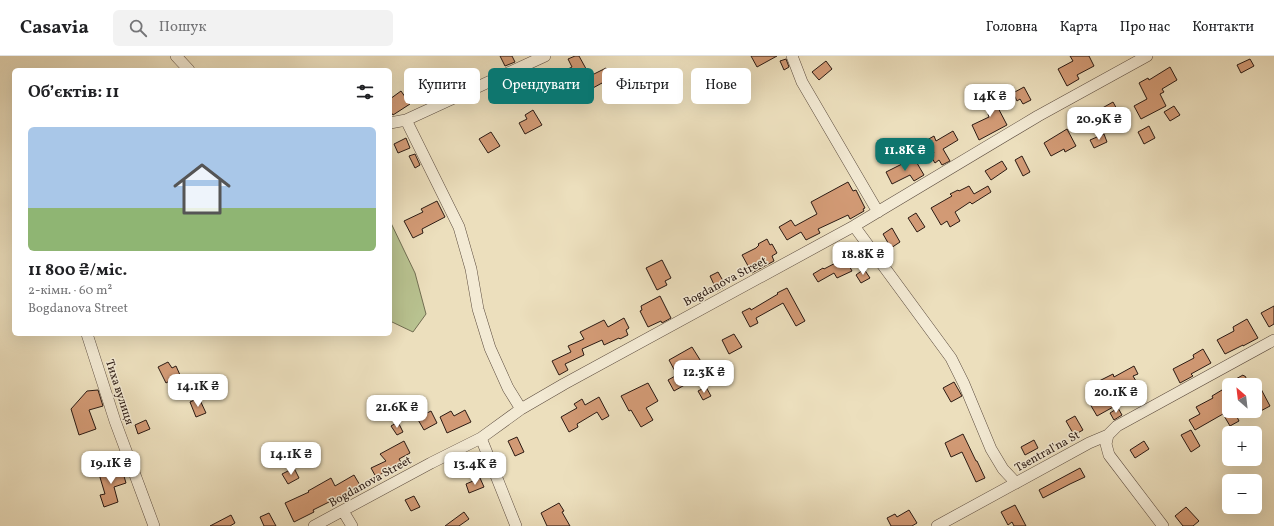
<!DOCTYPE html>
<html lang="uk">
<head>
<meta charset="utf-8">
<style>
	body { margin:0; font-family:Vollkorn,serif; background:#f2f2f2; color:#202124; height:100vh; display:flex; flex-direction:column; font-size:15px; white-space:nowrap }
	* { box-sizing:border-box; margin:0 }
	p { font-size:13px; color:#757577 }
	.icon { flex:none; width:22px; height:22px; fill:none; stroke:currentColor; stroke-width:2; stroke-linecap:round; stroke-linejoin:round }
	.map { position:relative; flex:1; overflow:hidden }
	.drawer { position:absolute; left:12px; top:12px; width:380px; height:268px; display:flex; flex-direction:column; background:#fff; border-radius:6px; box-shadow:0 4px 16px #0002 }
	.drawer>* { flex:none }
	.hud { position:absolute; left:404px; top:12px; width:380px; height:36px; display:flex; gap:8px }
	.needle { width:26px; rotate:332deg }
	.tools { position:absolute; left:1222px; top:322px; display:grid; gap:8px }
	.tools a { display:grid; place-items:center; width:40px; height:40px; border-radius:6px; background:#fff; box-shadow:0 4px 16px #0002; font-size:20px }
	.price { position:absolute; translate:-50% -34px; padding:0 9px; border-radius:8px; background:#fff; color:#222; font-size:13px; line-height:26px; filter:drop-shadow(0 1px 2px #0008) }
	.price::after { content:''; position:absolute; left:50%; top:24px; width:12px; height:9px; margin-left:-6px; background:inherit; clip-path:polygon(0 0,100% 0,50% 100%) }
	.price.on { background:#0f766e; color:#fff }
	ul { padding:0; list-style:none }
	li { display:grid; align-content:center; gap:8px; height:212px; padding:0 16px }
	li span { display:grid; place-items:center; height:124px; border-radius:6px; color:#555 }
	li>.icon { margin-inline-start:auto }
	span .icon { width:72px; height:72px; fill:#fffc; stroke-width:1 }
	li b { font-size:17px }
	h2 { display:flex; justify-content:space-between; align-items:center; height:48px; padding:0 16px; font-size:17px }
	.chip { padding:0 14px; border-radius:6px; background:#fff; box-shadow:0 4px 16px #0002; font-size:14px; line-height:36px }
	.chip.on { background:#0f766e; color:#fff }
	header { display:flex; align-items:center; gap:24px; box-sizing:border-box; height:56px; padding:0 20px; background:#fff; border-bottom:1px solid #e0e0e0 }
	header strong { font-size:19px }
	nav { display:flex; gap:22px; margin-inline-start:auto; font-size:14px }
	.search { width:280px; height:36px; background:#f2f2f2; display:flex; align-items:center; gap:10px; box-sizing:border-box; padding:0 14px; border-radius:6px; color:#757577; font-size:15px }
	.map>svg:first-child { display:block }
	.green { fill:#b8c290; stroke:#726e52 }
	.building { fill:#d29a75; stroke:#2b1a13 }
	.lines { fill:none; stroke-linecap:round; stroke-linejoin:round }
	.minor-casing { stroke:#5b4b3e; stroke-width:12 }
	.minor { stroke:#f3ead4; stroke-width:11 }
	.labels { text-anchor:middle; stroke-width:3; stroke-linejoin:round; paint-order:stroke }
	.street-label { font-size:12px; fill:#2b1a13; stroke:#f3ead4 }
</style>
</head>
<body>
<header>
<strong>Casavia</strong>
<div class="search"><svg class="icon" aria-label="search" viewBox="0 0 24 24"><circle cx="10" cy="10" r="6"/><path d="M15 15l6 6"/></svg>Пошук</div>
<nav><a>Головна</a><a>Карта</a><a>Про нас</a><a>Контакти</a></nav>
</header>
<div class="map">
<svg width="1274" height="470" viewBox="0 0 1274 470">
	<rect width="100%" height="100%" fill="#ecdfbd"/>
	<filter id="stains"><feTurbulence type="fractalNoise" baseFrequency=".005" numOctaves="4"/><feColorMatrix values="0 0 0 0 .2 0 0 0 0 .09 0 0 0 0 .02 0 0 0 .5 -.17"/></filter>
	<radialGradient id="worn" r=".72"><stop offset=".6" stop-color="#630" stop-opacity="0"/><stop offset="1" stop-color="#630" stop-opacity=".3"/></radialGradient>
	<path class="green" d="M390,165L415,217L426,258L413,276L390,265Z"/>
	<path class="building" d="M500,0H512L515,6L505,10Z
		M575,0H579L590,20L606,12L612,24L602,28V27L582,38L574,23L565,27L560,17L572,11L568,3Z
		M751,0H777L757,11Z
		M1070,0H1089L1094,10L1077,19L1079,23L1067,30L1058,13L1073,5Z
		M786,3L789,11L784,14L780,5Z
		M1250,3L1254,10L1241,17L1237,9Z
		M826,5L832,13L819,24L812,16Z
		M1170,11L1177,24L1162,33L1164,36L1160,38L1166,50L1141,63L1134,50L1147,43L1139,27L1148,22L1149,24Z
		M539,24L544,32L549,29L554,37L540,45L530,29Z
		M450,27L454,34L443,39L440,32Z
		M430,29L436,40L423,47L417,36Z
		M1024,31L1031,44L1023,48L1020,43L1017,45L1013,37Z
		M995,34L1000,44L995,46L1007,69L979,84L972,69L989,61L988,58L991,57L983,40Z
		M401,35L410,48L393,59L390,55V43Z
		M1113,46L1118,55L1102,64L1097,55Z
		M1174,50L1180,59L1170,65L1164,56Z
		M533,54L542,69L525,78L519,67L527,63L525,59Z
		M1095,60L1101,70L1094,74L1088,64Z
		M1149,70L1155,82L1144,88L1138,76Z
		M1067,73L1076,90L1065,96L1064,93L1051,100L1044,87Z
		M953,75L958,84L943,93L950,105L942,109L939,104L935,107L930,99L934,97L927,84L934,80L936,85Z
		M491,76L500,90L488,97L479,83Z
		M1104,78L1107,86L1094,92L1090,84Z
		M406,82L410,92L398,97L394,88Z
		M415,98L420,109L415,112L409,100Z
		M1022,100L1030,116L1023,120L1015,104Z
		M914,102L924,119L914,125L910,119L892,128L886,116Z
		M1002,105L1007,113L991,124L985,115Z
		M848,126L853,135L856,134L865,152L863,153L864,155L850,163L848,159L818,173L820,177L806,184L801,176L787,184L779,171L791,164L795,170L817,158L811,146Z
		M969,130L974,138L988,130L991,136L972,148L970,146L955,156L960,165L950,171L947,165L941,169L931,152L952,140L950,138L958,134L959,135Z
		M437,145L445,161L422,173L423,177L413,182L404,165L423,156L421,153Z
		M916,157L925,171L917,176L908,162Z
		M892,172L900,186L891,192L883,178Z
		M767,183L770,189L772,188L777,197L772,200L774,205L752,217L742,199L756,192L759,189L758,188Z
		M845,202L852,215L837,222L834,217L818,226L813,218L823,212L824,213Z
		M662,204L671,222L665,225L667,229L657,234L646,212Z
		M864,213L870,222L861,227L856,219Z
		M718,216L726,230L717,235L710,220Z
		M787,232L805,265L796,270L783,247L756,262L758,267L750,271L742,256L750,252L751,254L778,238L777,237Z
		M660,240L671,262L662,267L661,265L648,271L640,255L642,254L641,250Z
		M1274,250V268L1269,271L1261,257Z
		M624,262L629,272L626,274L628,279L620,283L619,282L604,289L602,284L582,293L584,299L565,308L568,314L559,319L552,305L571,296L568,290L584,283L580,276L604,264L608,271Z
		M1247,263L1258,282L1243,290V289L1225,298L1217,284L1234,275L1233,271Z
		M734,278L742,291L729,298L722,284Z
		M692,291L702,307L685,317L690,326L674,335L668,324L677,319L669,304Z
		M1203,293L1211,307L1191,318L1193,320L1180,327L1173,313L1194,302L1193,299Z
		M168,306L172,312L176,310L180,319L166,327L158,311Z
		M1134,310L1138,318L1133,320L1146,342L1135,349L1124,330L1108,338L1115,350L1097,360L1090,348L1103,340L1102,341L1095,327L1113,318L1114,321Z
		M1243,319L1244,320H1245L1250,329H1225Z
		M954,326L962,340L951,346L943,332Z
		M648,327L658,345L646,352L653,364L641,371L631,354L629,355L621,340Z
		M706,331L711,340L703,344L698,335Z
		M1261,333L1270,350L1255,358V337Z
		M98,334L103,350L89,354L96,373L79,379L71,353L87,335Z
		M1222,334L1229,347V355H1248L1237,361L1239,365L1230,370L1223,358L1195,374L1189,364L1200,358L1196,351L1213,342L1212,340Z
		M599,341L609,360L602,364L597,356L577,368L578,371L569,376L561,361L577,352L574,348L582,343L585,349Z
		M199,342L206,357L196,361L190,346Z
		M1118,352L1122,359L1114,364L1110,357Z
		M465,354L471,366L447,377L440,361L451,355L454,360Z
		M431,355L437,367L424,374L417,362Z
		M1075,360L1083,374L1074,379L1066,365Z
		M146,364L150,373L138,378L135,369Z
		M398,366L403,376L397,379L391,370Z
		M1191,374L1200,390L1191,396L1181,379Z
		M963,378L976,405H977L985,422L976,426L962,396L951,401L945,387Z
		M517,381L524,396L515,400L508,385Z
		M1034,384L1038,392L1025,399L1021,391Z
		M404,385L410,397L399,403L401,406L376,421L371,412L386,405L380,398Z
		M1144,385L1149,393L1135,402L1130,394Z
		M121,410L126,427L114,431L118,446L104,451L100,439L105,438L99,418Z
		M294,412L299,422L288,428L282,418Z
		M1080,412L1085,421L1070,428L1043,442L1039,434Z
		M354,419L361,431L350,437L349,436L313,454L314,456L294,466L285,447L309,436L308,435L331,422L335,430Z
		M480,422L484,431L469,437L466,428Z
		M414,440L420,451L411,455L405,444Z
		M559,447L564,455L562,456L570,470H547L541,457Z
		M1015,449L1026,470H1014L1012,466L1008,469L1001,456Z
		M1186,451L1199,465L1193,470H1183L1175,460Z
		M909,454L917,467L912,470H891L887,462L895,458L897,461Z
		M464,456L469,463L459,470H445Z
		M269,457L276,470H264L260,461Z
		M231,459L235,467L230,470H210Z"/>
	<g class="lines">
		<defs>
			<path id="minor" d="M176,0L189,14
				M792,0L802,26L878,156
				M406,64L459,171L471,213L478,253L490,292L508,332L521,353
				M390,67L406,64L545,0
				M854,170L951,302L964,328L991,393L1003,413L1016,427
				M87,278L115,365L154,470
				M1108,379L1106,388L1109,399L1163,470
				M481,382L516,470
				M343,455L352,470
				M314,470L431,407L481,382L521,353L564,328L854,170L1038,60L1147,0
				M937,470L1089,387L1108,379L1117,370L1274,284"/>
		</defs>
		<use href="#minor" class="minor-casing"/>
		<use href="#minor" class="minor"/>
	</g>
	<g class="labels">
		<g class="street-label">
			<text transform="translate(725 225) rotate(-28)" y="4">Bogdanova Street</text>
			<text transform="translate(120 336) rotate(72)" y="4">Тиха вулиця</text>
			<text transform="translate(1047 395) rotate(-29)" y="4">Tsentral'na St</text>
			<text transform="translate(370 425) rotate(-29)" y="4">Bogdanova Street</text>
		</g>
	</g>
	<rect width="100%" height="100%" filter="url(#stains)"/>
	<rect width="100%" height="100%" fill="url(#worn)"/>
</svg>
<div class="tools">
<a><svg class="needle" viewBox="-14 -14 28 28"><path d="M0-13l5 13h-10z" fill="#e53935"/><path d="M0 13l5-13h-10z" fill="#757577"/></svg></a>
<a>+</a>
<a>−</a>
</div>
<b class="price" style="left:990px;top:62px">14K ₴</b>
<b class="price" style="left:1099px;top:85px">20.9K ₴</b>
<b class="price on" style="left:905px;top:116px">11.8K ₴</b>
<b class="price" style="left:863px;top:220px">18.8K ₴</b>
<b class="price" style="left:704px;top:338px">12.3K ₴</b>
<b class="price" style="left:198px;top:352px">14.1K ₴</b>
<b class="price" style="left:1116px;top:358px">20.1K ₴</b>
<b class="price" style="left:397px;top:373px">21.6K ₴</b>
<b class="price" style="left:291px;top:420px">14.1K ₴</b>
<b class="price" style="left:111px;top:429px">19.1K ₴</b>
<b class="price" style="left:475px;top:430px">13.4K ₴</b>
<div class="hud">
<a class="chip">Купити</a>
<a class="chip on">Орендувати</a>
<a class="chip">Фільтри</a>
<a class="chip">Нове</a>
</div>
<section class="drawer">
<h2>Об’єктів: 11<svg class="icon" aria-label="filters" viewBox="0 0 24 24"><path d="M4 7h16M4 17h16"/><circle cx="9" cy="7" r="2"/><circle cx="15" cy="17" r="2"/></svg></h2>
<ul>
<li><span style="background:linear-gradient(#a9c7e8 65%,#8fb573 0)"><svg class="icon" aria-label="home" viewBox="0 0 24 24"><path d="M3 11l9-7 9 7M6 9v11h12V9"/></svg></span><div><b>11 800 ₴/міс.</b><p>2-кімн. · 60 m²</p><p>Bogdanova Street</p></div></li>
</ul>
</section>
</div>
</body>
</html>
